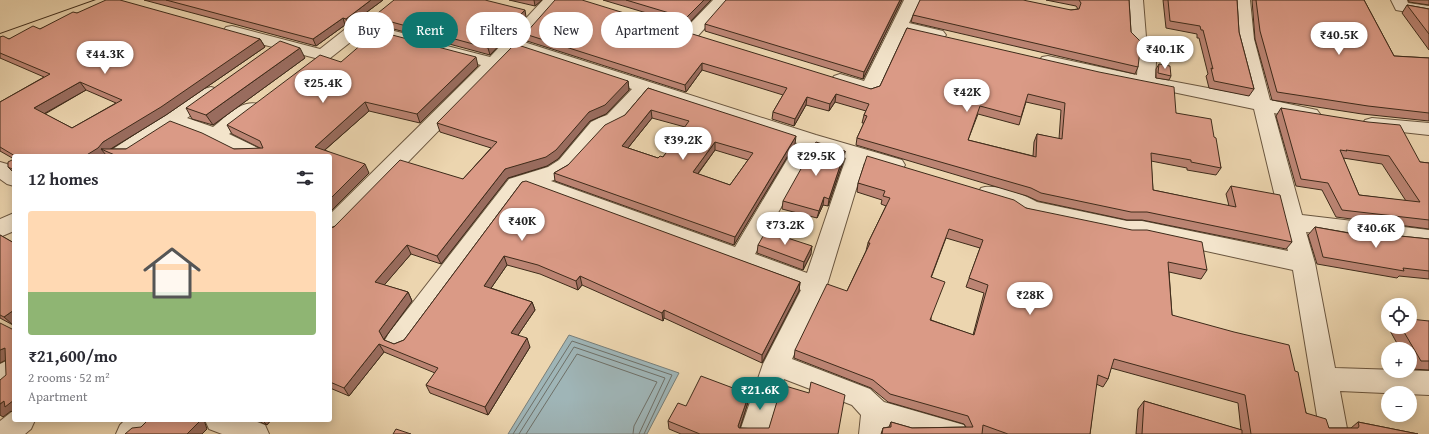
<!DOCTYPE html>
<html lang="en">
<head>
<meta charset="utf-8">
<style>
	body { margin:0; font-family:"Gentium Book Plus",serif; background:#f2f2f3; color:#2b2b33; height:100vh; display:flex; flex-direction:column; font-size:15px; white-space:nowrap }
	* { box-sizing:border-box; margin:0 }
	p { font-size:13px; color:#7c7c81 }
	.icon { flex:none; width:22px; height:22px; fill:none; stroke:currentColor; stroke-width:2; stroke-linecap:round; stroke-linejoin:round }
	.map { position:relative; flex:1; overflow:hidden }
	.drawer { position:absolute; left:12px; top:154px; width:320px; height:268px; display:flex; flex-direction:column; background:#fff; border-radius:4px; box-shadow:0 2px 10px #0003 }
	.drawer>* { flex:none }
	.hud { position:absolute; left:344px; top:12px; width:380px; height:36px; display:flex; gap:8px }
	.fabs { position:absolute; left:1381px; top:298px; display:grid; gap:8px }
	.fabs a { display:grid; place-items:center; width:36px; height:36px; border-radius:50%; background:#fff; box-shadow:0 2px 10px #0003; font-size:20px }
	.price { position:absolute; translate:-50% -34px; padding:0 9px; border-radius:14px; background:#fff; color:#222; font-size:13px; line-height:26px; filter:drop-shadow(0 1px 2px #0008) }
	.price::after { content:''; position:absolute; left:50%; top:24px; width:12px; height:9px; margin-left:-6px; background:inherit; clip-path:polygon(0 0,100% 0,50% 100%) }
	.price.active { background:#0f766e; color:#fff }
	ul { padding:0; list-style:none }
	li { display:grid; align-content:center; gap:8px; height:212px; padding:0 16px }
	li span { display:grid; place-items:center; height:124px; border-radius:4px; color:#555 }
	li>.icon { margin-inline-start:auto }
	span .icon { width:72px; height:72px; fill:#fffc; stroke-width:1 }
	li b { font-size:17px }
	h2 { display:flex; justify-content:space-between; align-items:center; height:48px; padding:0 16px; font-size:17px }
	.chip { padding:0 14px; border-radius:18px; background:#fff; box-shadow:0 2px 10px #0003; font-size:14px; line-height:36px }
	.chip.active { background:#0f766e; color:#fff }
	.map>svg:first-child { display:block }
	.water { fill:#9fb5b7; stroke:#787e78 }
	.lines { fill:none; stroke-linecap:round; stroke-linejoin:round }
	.shore { stroke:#6e7068; stroke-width:1 }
	.street-casing { stroke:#6a563f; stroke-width:2 }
	.primary-casing { stroke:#3e2b1a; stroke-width:2 }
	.street { fill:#f3e4cb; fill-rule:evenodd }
	.primary { fill:#ecd5af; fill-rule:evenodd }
	.wall { fill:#bb8473; stroke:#3e2b1a; fill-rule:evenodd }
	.shaded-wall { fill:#996c5e; stroke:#3e2b1a }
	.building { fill:#da9a86; stroke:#3e2b1a; fill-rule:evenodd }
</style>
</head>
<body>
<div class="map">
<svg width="1429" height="434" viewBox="0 0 1429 434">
	<rect width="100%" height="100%" fill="#ecd5af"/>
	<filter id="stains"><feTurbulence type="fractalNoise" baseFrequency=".005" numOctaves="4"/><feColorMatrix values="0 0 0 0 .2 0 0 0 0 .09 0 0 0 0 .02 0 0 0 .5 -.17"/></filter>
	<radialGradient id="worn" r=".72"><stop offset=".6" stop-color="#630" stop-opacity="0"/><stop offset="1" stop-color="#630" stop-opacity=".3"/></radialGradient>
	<path class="water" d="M569,335L679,373L647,434H508Z"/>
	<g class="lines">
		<path class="shore" d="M513,434L572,341L672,375L644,434
			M519,434L574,347L665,378L639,434
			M526,434L577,354L657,382L634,426L633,434"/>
		<defs>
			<path id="street" d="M543,0H560L524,42L816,135L902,160L905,165L902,170L895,172L864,163L827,285L792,359L870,389L884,402L964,425L968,434H909L887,428V434H859L861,415L852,405L784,379L767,434H739L763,364L801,290L528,188L523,189L407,347L398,351L389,347L385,340L389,333L509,179L548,167L559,160L591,122L599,118L607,115L632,89L516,51L338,234L330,236V214L481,65L441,55L438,51L441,47L447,46L490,57ZM648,94L797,143L735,247L551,181C581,171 584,151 605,132C610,127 616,127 621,124C630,118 640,102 648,94ZM814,148L846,158L807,273L755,254Z
				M713,0H730L696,38L690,39L684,38L681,34L684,30Z
				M904,0H920L909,23L943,31L946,35L943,39L937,40L905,33L877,93L870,95L834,84L831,80L834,76L840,74L864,81Z
				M1127,0H1143L1146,37L1157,47L1155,78L1250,96L1236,39L1234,0H1250L1254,39L1270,100L1317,110L1320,114L1317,118L1310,120L1274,113L1302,215L1429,230V246L1306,232L1315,263L1335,368L1429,371V395L1340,391L1348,434H1320L1293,270L1142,237H1127L1031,217L1023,215L1011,207L981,198L978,193L981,188C996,183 1024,195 1037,202L1127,221H1142L1288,251L1254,109L1048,66L1042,65L1039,61L1042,57L1048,56L1137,75L1139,49L1129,39Z
				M1391,0H1407L1408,3L1429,6V16L1396,10Z
				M359,22L410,35L413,39L410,43L404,44L362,33L329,59L323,60L226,35L223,31L226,27L232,26L320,49L353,23Z
				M211,87L218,89L220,93L218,97L187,118L213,127C225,118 241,99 258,104L261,108L258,112L229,134L264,151L267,156H240L208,140L174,127L131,156H107L110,151L204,89Z
				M1372,118L1429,123V135L1365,128L1362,124L1365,120Z
				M0,162L7,164L14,169V186L7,184L0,179Z
				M14,213V231L0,237V219Z
				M14,357V383L9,387L0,390V364Z
				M14,410V420H35L31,429L25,434H0V421Z
				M125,420H157L153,429L148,434H116L120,425Z
				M205,420H252L265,425L269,434H222L209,429Z"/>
			<path id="primary" d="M96,0H120L118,3L0,45V34Z"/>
		</defs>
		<use href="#street" class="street-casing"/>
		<use href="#primary" class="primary-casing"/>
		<use href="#street" class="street"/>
		<use href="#primary" class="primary"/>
	</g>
	<path class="wall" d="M144,0H383L348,26L345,25L316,46Z
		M509,0H542L535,6Z
		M603,0H711L687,25Z
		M902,0L863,79L705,31V24Z
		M1046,0H1129L1131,32L1138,67L1135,74L911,22L913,15L1071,10L1078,9L1076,6Z
		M1163,0H1237L1239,32L1254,89L1249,96L1209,88L1206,76L1208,74L1199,38H1197V34L1166,28Z
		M1252,0H1364L1394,56L1429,58V121L1362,114L1272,100L1255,39Z
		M1408,0H1429V5L1409,2Z
		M1407,5L1429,9V50L1402,13Z
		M77,13L260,39L265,47L166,115L111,149H262L232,134L227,125L341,62L478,66L420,123L369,111L325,150L369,173L330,156H106V155L105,156H14V173L8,167L14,159L0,151V102L44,77L0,58V37L9,39L40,29ZM86,90L116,103L72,128L45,114Z
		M373,17H526L490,55L375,24Z
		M907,28L1176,113L1214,137L1221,168L1216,175L1187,170V168L1151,161L1153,190L1229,206L1226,194L1231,186L1292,242L1286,249L1142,220H1127L1038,201L1027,196L856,145L857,138L864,123H862L864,115L866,111L835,102L829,111L806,105L794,126L772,119L773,112L783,95L702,70L686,92L527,41L525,34L871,89L880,86ZM1026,102L1061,110L1059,139L1037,134L1034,142L1033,156L968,140L978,114L1019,125Z
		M305,58L213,125L192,119L186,108Z
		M1159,64L1171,76L1169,80L1156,78V69Z
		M628,81L629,90L606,114L590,121L558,159L547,166L508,178L441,264L411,254L384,285L408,292L412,301L384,339V340L394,344L404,340L522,182L800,282L799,291L762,363L664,318L663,321L582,285L578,290L540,274L507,265L491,288L532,302L535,310L518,335L530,347L488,415L430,393L426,385L435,373L384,352L349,396L330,388V228L463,179L491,148L440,132L437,123Z
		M648,88L795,144L734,245L555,181L554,173L568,165L625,115ZM652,118L685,127L663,157L658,158L628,148ZM715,150L748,160L730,185L698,174Z
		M1281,108L1420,162L1429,163V229L1336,217L1322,190L1296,186L1276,116ZM1343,158L1382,164L1406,201L1359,195Z
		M845,151L844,159L828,206L823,205L817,218L782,209L783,201Z
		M858,183L1026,208L1207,270L1201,279L1169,272L1172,315L1295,371L1306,413L1329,428H1351L1358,422L1418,434H1136L1138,409L1144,401L1241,430L1238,403L1111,368L1108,379L1103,387L1096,384L1090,434H881L883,428L889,427L891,422L912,428L966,427L964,424L888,402L871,388L794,358L795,350L847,291L866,251L868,243L886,206L881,204L882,200L857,192ZM946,238L980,248L966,287L984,293L973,335L931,320V278Z
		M1315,227L1350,233L1352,231L1429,239V279L1399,276L1397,278L1317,264L1308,235Z
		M0,235L14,243V325H13L0,318Z
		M758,245L811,254L803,270L757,253Z
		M1429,321V370L1411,369L1410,367V349H1400L1387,325L1388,324V327H1410Z
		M749,394L748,402L740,428L838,434H681L669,429L668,421L686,406Z
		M256,420H271L267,425Z"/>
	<path class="shaded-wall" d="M371,0H383L348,26L346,19Z
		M534,0H542L535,6Z
		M704,0H711L687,25L686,18Z
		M900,0H902L863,79L864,72Z
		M525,10L526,17L490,55L488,48Z
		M343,18L345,25L316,46L313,39Z
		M260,39L265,47L166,115L109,150L101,149L106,155L105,156H85L103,142Z
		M300,48L305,58L213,125L206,115Z
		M476,57L478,66L420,123L417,114Z
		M702,63V70L686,92L685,85Z
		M628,81L629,90L606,114L590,121L558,159L547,166L508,178L441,264L437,256L505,169L589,112Z
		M80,82L86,90L40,116L34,108Z
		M836,94L835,102L829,111L830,104Z
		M807,97L806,105L794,126L795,119Z
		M365,102L369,111L319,155L315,147Z
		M651,110L652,118L623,154L622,146Z
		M796,136L795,144L734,245L735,237Z
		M715,142V150L693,180V172Z
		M845,151L844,159L828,206L829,199Z
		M365,164L369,173L330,212V199Z
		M824,197L823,205L817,218L819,211Z
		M407,245L411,254L380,290L375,282Z
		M812,246L811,254L803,270L804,262Z
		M504,256L507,265L487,294L484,286Z
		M580,276L582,285L578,290L576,281Z
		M800,282L799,291L762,363V355Z
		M408,292L412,301L384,339L388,348L379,331Z
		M532,302L535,310L514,341L511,333Z
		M14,310V325H13L4,317Z
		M664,310V318L663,321L662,313Z
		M527,338L530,347L488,415L485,407Z
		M379,344L384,352L349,396L344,388Z
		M5,348L14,356L0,363V350Z
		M749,394L748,402L738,434V426Z
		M14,400V413L11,411L3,417L0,415V404L4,401Z
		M199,420H204L207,429L202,434H187Z
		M262,420H271L267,425Z"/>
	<path class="building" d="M106,0H120L260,39L161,107L103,142L98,148L85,156H15L0,147V102L50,74L0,53V37L3,36L9,39L33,26L40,29L73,12L77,13ZM80,82L122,100L72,128L34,108Z
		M166,0H371L346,19L343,18L313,39Z
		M394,0H485L525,10L488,48L373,17Z
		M555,0H582L871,89L880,86L907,28L1099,72L1174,87L1176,113L1211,119L1214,137L1216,138L1221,168L1191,162V160L1151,153L1153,190L1236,207L1231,186L1280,195L1292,242L1147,212H1131L1041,193L1031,188L857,138L867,116L864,115L869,104L836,94L830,104L807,97L795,119L773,112L787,88L702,63L685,85L525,34ZM1028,94L1065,103L1062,139L1037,134L1036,157L968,140L980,106L1021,117Z
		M626,0H704L686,18Z
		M726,0H900L864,72L705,24Z
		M920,0H1023L1071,10L1079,9L1081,3L1079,0H1129L1131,32L1141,42L1138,67L913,15Z
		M1168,0H1237L1239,32L1254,89L1214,81L1211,68L1213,69L1203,30H1201L1200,26L1170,21Z
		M1256,0H1364L1394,56L1429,58V113L1368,106L1277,92L1260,31Z
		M1407,5L1429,9V34Z
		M377,31L476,57L417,114L365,102L315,147L365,164L330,199V156H117L101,149H126L170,121L202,133L234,149L263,148L260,141L227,125L320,55L341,62Z
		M280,41L300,48L206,115L186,108Z
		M515,44L628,81L605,105L589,112L556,150L546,157L505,169L437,256L407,245L375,282L408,292L379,331L384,340L394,344L404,340L522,182L526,181L800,282L762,355L664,310L662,313L580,276L576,281L538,265L504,256L484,286L532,302L511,333L527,338L485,407L426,385L438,368L379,344L344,388L330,382V228L334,227L400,160L463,179L497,142L437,123Z
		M1159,64L1170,66L1171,76L1158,73Z
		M648,88L796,136L735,237L554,173L568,165L605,125L625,115ZM651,110L689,121L663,157L660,156L658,158L622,146ZM715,142L753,153L730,185L693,172Z
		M1281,108L1368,122L1400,125L1420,162L1429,163V220L1342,210L1328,183L1301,179ZM1340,150L1347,151L1346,150L1389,156L1420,202L1359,195Z
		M816,142L845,151L829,199L824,197L819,211L783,201Z
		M867,156L1014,200L1026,208L1132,230H1147L1202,242L1207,270L1168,262L1172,315L1234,332L1289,345L1295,371L1298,372L1306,413L1326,419L1329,428H1358L1359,426L1358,422L1418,434H1251L1245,395L1114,359L1108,379L1098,375L1090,434H1008L983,425L982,434H882L883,428L891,427V422L912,428L973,427L968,416L890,394L873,380L795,350L827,284L847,291L870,243H868L890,198L883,196L885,191L858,183ZM949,229L983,240L969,278L988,285L974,335L930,320L945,282L931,277Z
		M14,159V170L8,167V162Z
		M1315,227L1354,234L1352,231L1429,239V271L1403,268L1404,271L1323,257Z
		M766,231L812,246L804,262L758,245Z
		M0,235L14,243V310L4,317L0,315Z
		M1410,319L1429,321V361H1421L1401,327H1410Z
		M0,323L14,330V400L5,407L4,401L0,404V380L6,375L5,348L0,350Z
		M701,376L749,394L738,426L739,428H769L782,385L809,393L811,382L845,395L838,434H700L668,421L678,403L686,406Z
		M1144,401L1242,430V434H1142Z
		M147,420H199L200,421L187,434H125L132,428L141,427L146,422Z
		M396,429L411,434H393Z"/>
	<rect width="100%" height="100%" filter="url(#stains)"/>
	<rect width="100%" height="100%" fill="url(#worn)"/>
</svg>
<div class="fabs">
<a><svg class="icon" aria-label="locate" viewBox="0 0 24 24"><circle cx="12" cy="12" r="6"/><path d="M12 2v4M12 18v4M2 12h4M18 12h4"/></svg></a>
<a>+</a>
<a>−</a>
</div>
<b class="price" style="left:1339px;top:56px">₹40.5K</b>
<b class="price" style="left:1165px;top:70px">₹40.1K</b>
<b class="price" style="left:105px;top:75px">₹44.3K</b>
<b class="price" style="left:323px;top:104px">₹25.4K</b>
<b class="price" style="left:967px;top:113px">₹42K</b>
<b class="price" style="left:683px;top:161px">₹39.2K</b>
<b class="price" style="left:816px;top:177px">₹29.5K</b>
<b class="price" style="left:522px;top:242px">₹40K</b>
<b class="price" style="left:785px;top:246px">₹73.2K</b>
<b class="price" style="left:1376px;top:249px">₹40.6K</b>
<b class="price" style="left:1030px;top:316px">₹28K</b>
<b class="price active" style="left:760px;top:411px">₹21.6K</b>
<div class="hud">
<a class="chip">Buy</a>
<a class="chip active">Rent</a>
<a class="chip">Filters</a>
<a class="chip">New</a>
<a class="chip">Apartment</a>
</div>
<section class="drawer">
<h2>12 homes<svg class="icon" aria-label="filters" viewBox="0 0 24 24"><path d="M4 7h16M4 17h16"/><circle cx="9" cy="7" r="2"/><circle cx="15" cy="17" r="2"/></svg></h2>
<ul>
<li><span style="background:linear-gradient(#ffd9b3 65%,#8fb573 0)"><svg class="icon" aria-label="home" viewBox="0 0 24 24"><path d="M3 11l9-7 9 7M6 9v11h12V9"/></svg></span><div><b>₹21,600/mo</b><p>2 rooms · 52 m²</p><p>Apartment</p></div></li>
</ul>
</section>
</div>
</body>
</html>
